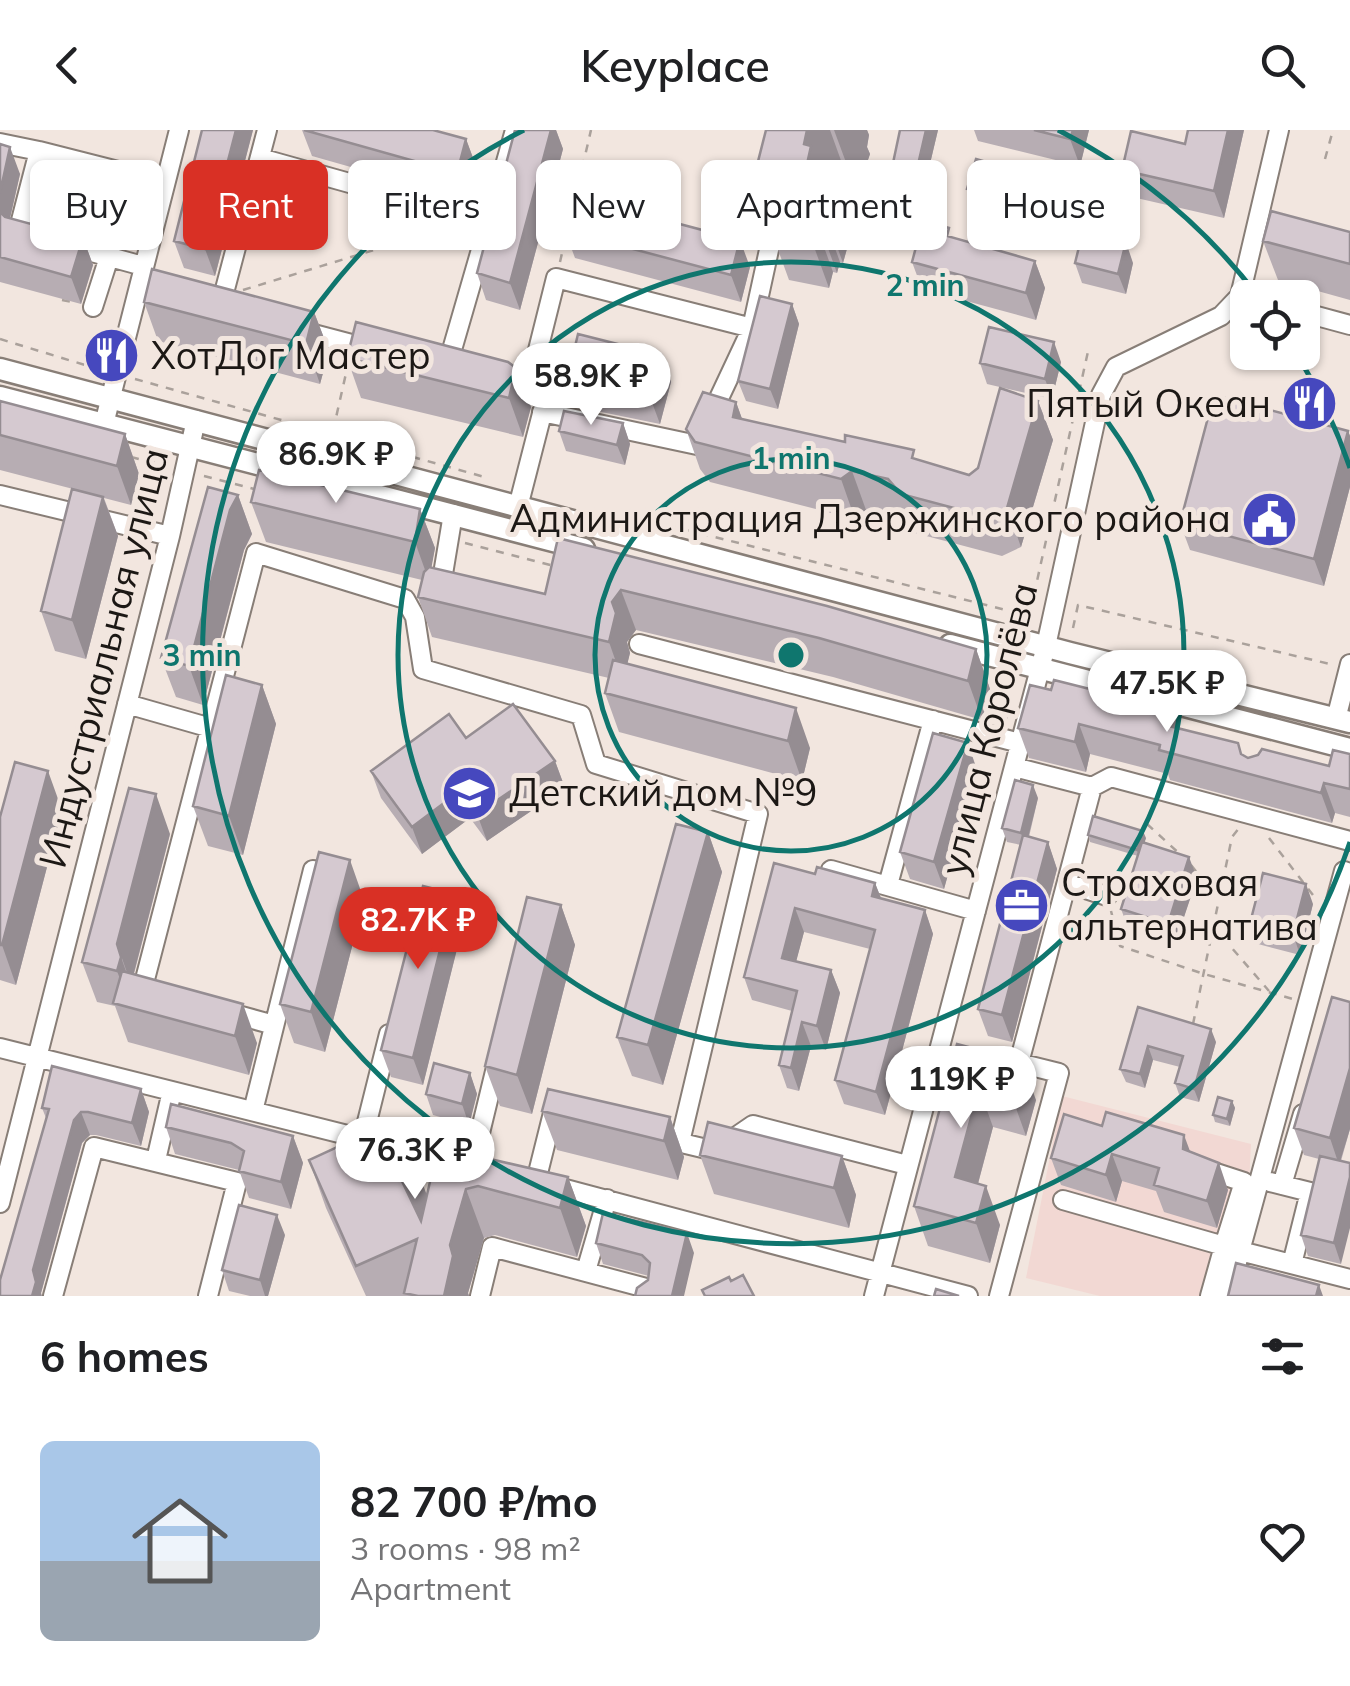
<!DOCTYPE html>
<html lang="en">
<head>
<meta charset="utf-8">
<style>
	body { margin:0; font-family:Mulish,sans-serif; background:#f6f6f6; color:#202124; height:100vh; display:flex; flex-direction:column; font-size:38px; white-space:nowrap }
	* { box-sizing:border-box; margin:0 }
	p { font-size:32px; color:#757577 }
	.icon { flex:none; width:55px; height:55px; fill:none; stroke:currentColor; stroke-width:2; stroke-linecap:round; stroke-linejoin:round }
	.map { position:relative; height:1166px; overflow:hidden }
	.details { display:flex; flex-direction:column; background:#fff; flex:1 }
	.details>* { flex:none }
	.top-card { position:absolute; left:30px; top:30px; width:1290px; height:90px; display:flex; gap:20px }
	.tools { position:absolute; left:1230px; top:150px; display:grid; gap:20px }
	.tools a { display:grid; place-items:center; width:90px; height:90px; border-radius:15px; background:#fff; box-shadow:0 2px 8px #0004; font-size:50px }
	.price { position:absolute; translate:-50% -85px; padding:0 22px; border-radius:35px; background:#fff; color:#222; font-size:32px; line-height:65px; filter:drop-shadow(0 2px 5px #0008) }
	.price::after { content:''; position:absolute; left:50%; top:60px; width:30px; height:22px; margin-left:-15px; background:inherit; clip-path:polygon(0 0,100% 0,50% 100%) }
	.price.selected { background:#d93025; color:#fff }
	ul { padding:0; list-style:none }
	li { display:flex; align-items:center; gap:30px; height:250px; padding:0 40px }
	li span { display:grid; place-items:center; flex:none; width:280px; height:200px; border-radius:15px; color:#555 }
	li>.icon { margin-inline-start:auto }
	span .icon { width:120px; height:120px; fill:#fffc; stroke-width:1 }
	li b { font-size:42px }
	h2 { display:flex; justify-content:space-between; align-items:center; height:120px; padding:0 40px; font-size:42px }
	.tag { padding:0 35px; border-radius:15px; background:#fff; box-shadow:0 2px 8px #0004; font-size:35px; line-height:90px }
	.tag.selected { background:#d93025; color:#fff }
	header { display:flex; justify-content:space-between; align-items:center; height:130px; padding:0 40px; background:#fff; font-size:45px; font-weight:600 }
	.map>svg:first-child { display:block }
	.medical { fill:#f2d8d3 }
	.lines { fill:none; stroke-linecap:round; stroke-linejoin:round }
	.minor-casing { stroke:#887e77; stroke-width:22 }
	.major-casing { stroke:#887e77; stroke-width:25 }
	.path { stroke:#aaa19b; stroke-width:2.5; stroke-dasharray:8 8; stroke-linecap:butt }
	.minor { stroke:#fff; stroke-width:18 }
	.major { stroke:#fff; stroke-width:20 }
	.wall { fill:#b7adb3 }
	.shaded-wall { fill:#958d92 }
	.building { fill:#d5c9d0; stroke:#958d92; stroke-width:2.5 }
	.ring { fill:none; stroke:#0f766e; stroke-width:5 }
	.labels { text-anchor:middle; stroke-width:10; stroke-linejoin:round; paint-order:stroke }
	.poi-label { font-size:38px; fill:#1c1815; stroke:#f2e6df; text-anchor:start }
	.street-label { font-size:38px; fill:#1c1815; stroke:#f2e6df }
	.centre { fill:#0f766e; stroke:#f2e6df; stroke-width:5 }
	.ring-label { font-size:30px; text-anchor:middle; font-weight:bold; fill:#0f766e; stroke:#f2e6df; stroke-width:10; stroke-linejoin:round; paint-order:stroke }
</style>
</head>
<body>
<header><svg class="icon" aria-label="back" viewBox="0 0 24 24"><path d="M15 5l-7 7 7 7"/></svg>Keyplace<svg class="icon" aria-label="search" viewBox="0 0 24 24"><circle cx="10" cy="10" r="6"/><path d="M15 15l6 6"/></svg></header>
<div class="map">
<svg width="1350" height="1166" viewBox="0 0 1350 1166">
	<rect width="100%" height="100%" fill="#f2e6df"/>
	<path class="medical" d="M1062,966L1251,1014L1249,1054L1217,1166H1100L1026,1148Z"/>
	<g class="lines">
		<defs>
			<path id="minor" d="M0,13L39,21
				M260,28L489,92L515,0
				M26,104L18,102L39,21L165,53
				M66,115L143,136
				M93,177L109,127
				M220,178L267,0
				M1302,182L1350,195
				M302,201L374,220
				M447,237L489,92
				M528,260L556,148L752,198L777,83
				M542,282L697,315L752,198
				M104,294L179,0
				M0,365L170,406
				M518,377L545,272L533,262L518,257
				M440,462L453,384
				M639,514L1020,613
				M127,574L211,598
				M1336,589L1350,534
				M1014,637L1092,657L1111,647L1350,711
				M831,740L976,781
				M1067,753L1107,766
				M888,755L933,590
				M154,861L143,857L256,423L405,469L415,487L423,539L581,585L596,634L758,684L680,1012
				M227,882L274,895
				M0,918L455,1032
				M1019,933L1092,657
				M253,981L313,740
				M363,1008L389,904
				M669,1010L715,1021L753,995L907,1035
				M156,1030L172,961
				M472,1036L497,933
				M1204,1039L1244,1052L1224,1116
				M536,1051L553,983L556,984
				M1270,1052L1310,1062L1292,1134
				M1282,1055L1303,984
				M554,1056L968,1166
				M1063,1070L1224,1116L1210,1166
				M0,1073L170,406L196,290
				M1240,1121L1344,741L1350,743
				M586,1141L607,1069
				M53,1166L94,1017L237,1052L208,1166
				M480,1166L492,1117L646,1158L644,1166
				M874,1166L1046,516L1101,265L1116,237L1221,186L1240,166L1279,0
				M999,1166L1059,943L1003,929
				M1228,1166L1240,1121L1350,1149"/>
			<path id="major" d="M0,239L1070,523L1350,592
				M0,267L584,419
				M950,515L1350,619"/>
		</defs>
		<use href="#minor" class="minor-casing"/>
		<use href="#major" class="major-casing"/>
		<path class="path" d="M1325,29L1333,0
			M575,69L591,0
			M560,132L567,101
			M243,160L446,98
			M62,170L77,173
			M0,209L98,239
			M135,249L488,348
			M333,301L349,230
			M131,327L167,336
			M204,346L254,359
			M607,380L1018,483L1033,469L1089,217
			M465,413L554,436
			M1073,498L1078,475L1330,534
			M1006,590L1013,561L1006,551
			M1147,694L1182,726
			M1269,708L1316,769
			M1191,735L1217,768
			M1111,781L1120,816L1204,844L1293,869
			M1212,795L1269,861
			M1193,894L1232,707L1239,698"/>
		<use href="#minor" class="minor"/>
		<use href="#major" class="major"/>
	</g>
	<path class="wall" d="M202,0H253L215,146L184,138L174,111Z
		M302,0L466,9L476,36L467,70L312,26Z
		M515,0H556L563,19L520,180L486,170L477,143Z
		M766,0H867L869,5L867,17L870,24L857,62L852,61L842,101L848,115L843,133L840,132L837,143L833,142L829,158L789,150L753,51Z
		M900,0H938L924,59L900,54L893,33Z
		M974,0H1089L1080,36L978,11Z
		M1244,0L1224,88L1132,67L1122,40L1185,14Z
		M0,14L20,44L10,88L83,108L93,135L81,174L0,152Z
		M1031,45L1038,66L1029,96L975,79L967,59Z
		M739,55L744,69L740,92L718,83L712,69Z
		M565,101L750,137L741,172L575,128Z
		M1350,102V170L1278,150L1263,111Z
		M953,108L1035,131L1045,158L1036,190L922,159L912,132Z
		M1075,133H1133L1126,164L1082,153Z
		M144,172L314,182L329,221L320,254L158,211Z
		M792,174L799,194L778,279L746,271L738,251Z
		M356,192L531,277L523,307L361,268L347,228Z
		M661,225L671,252L660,294L577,277L567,250Z
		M1061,232L1052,269L987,254L980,233Z
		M0,271L125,304L139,344L131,375L104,368L118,406L86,529L55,521L41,481L77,360L0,340Z
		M1038,271L1053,310L1021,417L1002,426L915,403L903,388L866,380L855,389L710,352L700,339L686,299L736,272L742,289L918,330L969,345L978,338Z
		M623,293L630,314L625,335L566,321L559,301Z
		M1348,301L1350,306V357L1324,456L1190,420L1180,393Z
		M238,365L252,404L244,420L203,575L176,567L161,528Z
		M251,372L420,379L435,418L431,437L545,464L558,408L976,519L990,559L982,590L833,547L636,500L627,512L630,523L627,534L810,618L802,651L619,602L605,563L609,548L432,507L418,467L422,450L266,412Z
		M262,555L276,594L243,725L208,716L193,676Z
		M1051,560L1173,580L1180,598L1248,628L1329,636L1350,624V687L1335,683L1332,693L1170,650L1168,644L1090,624L1086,642L1029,628L1018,598Z
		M466,608L555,631L565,658L487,711L470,688L422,724L381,668L371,641Z
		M977,640L944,759L910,749L900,722Z
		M1038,668L1029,707L1048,712L1057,739L1012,912L988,906L978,879L1021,715L1007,712L1002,698Z
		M62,680L16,855L0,850V687Z
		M708,702L722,742L663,955L632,946L617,907Z
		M170,704L134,844L257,913L249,945L128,912L115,876L97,872L82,832Z
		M1088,705L1146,708L1144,713L1197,748L1175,814L1129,800L1121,779L1138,726L1090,712Z
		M815,744L875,753L881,768L925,780L933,804L885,985L844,974L835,950L870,819L804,802L796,831L831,840L840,863L826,920L811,916L799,961L787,958L779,935L792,881L752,870L744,847Z
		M454,764L464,791L423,955L391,947L381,920Z
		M364,770L325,922L294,913L280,874Z
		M1313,774L1300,825L1258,814L1250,793Z
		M561,775L575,815L532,984L500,976L485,936Z
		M1350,872V999L1341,1031V1134L1308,1126L1301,1105L1319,1029L1304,1025L1294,998Z
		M1138,877L1216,912L1199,972L1180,967L1175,953L1180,937L1153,930L1145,958L1126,952L1120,939Z
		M957,914L1036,970L1026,1006L993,997L978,1054L1000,1095L990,1133L928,1116L914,1076Z
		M470,943L477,964L469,995L433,985L426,964Z
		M141,959L149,982L141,1016L96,1005H90L82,1013L41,1163L0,1166L46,988L42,978Z
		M1232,971L1235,978L1230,996L1215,992L1213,985Z
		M542,981L670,987L684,1027L678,1050L557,1020Z
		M1064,984L1190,1022L1228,1060L1217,1098L1164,1082L1156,1061L1122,1051L1116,1072L1061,1055L1051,1028Z
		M166,997L293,1006L303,1033L291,1079L249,1068L239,1040L175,1024Z
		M438,1017L568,1047L586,1096L577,1127L495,1105L484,1108L468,1163L469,1166H366L326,1078L309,1030L427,1065Z
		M700,1025L842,1026L856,1065L849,1098L714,1064Z
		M285,1105L268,1166H250L229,1161L222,1140Z
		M596,1113L694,1123L648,1150L649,1146L603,1134Z"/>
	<path class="shaded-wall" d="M236,0H253L215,146L205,119Z
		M551,0H556L563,19L520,180L510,153Z
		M807,0H830L852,61L842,101L848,115L843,133L807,34L804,14Z
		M834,0H867L869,5L867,17L870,24L857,62Z
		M926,0H938L924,59L917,39Z
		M1073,0H1089L1080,36L1070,9Z
		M1228,0H1244L1224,88L1214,61Z
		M466,9L476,36L467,70L457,43Z
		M10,17L20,44L6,106L0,89V63Z
		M804,33L840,132L837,143L801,44Z
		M797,42L833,142L829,158L793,59Z
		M1031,45L1038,66L1029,96L1022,75Z
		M739,55L744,69L740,92L735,78Z
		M83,108L93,135L81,174L71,147Z
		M740,110L750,137L741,172L731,145Z
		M1126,112L1133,133L1126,164L1118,144Z
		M1035,131L1045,158L1036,190L1026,163Z
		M792,174L799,194L778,279L770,259Z
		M314,182L329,221L320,254L306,214Z
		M1054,212L1061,232L1052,269L1045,249Z
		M661,225L671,252L660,294L650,267Z
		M516,238L531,277L523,307L509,268Z
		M1038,271L1053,310L1021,417L1007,378Z
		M736,272L750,311L733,287Z
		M623,293L630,314L625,335L617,315Z
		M1348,301L1350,306V357L1324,456L1314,429Z
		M125,304L139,344L131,375L117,336Z
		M852,341L866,380L855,389L841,349Z
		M238,365L252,404L244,420L203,575L189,536L230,380Z
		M103,367L118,406L86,529L72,490Z
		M420,379L435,418L429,451L415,412Z
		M621,460L636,500L627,512L630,523L623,552L609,512L612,472Z
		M976,519L990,559L982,590L968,551Z
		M262,555L276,594L243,725L229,686Z
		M796,578L810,618L802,651L788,611Z
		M1173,580L1184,611L1169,596Z
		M1079,594L1090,624L1086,642L1075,612Z
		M968,613L977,640L944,759L934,732Z
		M555,631L565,658L487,711L477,684Z
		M48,641L62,680L16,855L2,815Z
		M1324,653L1335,683L1332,693L1321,663Z
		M1033,655L1038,668L1026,716L1021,703Z
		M460,661L470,688L422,724L412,697Z
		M156,664L170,704L131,854L117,814Z
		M1143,701L1146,708L1140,727L1137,720Z
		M708,702L722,742L663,955L648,915Z
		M1048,712L1057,739L1012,912L1002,885Z
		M1189,727L1197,748L1175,814L1168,794Z
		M350,730L364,770L325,922L311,882Z
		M875,753L884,776L872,766Z
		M1306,754L1313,774L1300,825L1293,804Z
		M454,764L464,791L423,955L413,928Z
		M561,775L575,815L532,984L517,945Z
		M795,778L804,802L791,851L782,828Z
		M925,780L933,804L885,985L876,962Z
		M121,827L135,867L131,878L117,841Z
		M831,840L840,863L826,920L817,896Z
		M243,874L257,913L249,945L235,906Z
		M802,892L811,916L799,961L791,938Z
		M1211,899L1216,912L1199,972L1194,959Z
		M1148,916L1153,930L1145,958L1140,944Z
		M1022,931L1036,970L1026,1006L1012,967Z
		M1350,938V999L1339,1035L1330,1008Z
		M470,943L477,964L469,995L462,974Z
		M979,958L993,997L969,1087L955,1047Z
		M141,959L149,982L141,1016L132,993Z
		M1232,971L1235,978L1230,996L1227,989Z
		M81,982L90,1005L82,1013L41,1163L42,1166H32L33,1140L74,990Z
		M670,987L684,1027L678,1050L664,1011Z
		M1184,1005L1194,1032L1183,1019Z
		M293,1006L303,1033L291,1079L281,1052Z
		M410,1020L428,1068L420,1100L402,1051Z
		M1112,1024L1122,1051L1116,1072L1106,1045Z
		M842,1026L856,1065L849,1098L834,1058Z
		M1219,1033L1228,1060L1217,1098L1207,1071Z
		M568,1047L586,1096L577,1127L560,1078Z
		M1350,1047V1098L1341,1134L1334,1113Z
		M986,1056L1000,1095L990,1133L976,1093Z
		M466,1059L484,1108L468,1163L469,1166H444L450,1115Z
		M277,1085L285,1105L268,1166H265L260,1150Z
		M687,1103L694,1123L684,1166H672Z
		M1319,1155L1323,1166H1316Z"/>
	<path class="building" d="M202,0H236L205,119L174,111Z
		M304,0H433L466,9L457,43Z
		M515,0H551L510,153L477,143Z
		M766,0H807L804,14L811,16L807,34L804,33L801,44L797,42L793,59L753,51Z
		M900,0H926L917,39L893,33Z
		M1034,0H1073L1070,9Z
		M1188,0H1228L1214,61L1122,40L1131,1L1185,14Z
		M0,14L10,17L0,63Z
		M976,29L1031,45L1022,75L967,59Z
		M719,48L739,55L735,78L712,69Z
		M574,66L740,110L731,145L565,101Z
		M1271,81L1350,102V134L1263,111Z
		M0,82L5,87L83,108L71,147L0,127Z
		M923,91L949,98L947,106L1035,131L1026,163L912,132Z
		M1083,101L1126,112L1118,144L1075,133Z
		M152,139L314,182L306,214L144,172Z
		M760,166L792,174L770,259L738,251Z
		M356,192L508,232L516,238L509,268L347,228Z
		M989,197L1054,212L1045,249L980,233Z
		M578,204L661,225L650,267L567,250Z
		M1000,258L1038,271L1007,378L988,387L901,364L888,349L852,341L841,349L695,312L686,299L703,262L736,272L733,287L845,312V305L914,320L912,328L969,345L978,338Z
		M1214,265L1348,301L1314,429L1180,393Z
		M0,271L125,304L117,336L0,305Z
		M564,281L623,293L617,315L559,301Z
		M259,340L420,379L415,412L251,372Z
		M208,357L238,365L230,380L189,536L161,528Z
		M72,359L103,367L72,490L41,481Z
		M558,408L827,476L976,519L968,551L819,508L621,460L612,472L616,483L609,512L418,467L424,442L429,437L545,464Z
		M613,530L796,578L788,611L605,563Z
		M226,545L262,555L229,686L193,676Z
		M1054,550L1173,580L1169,596L1238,613L1241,624L1248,628L1258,625L1262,619L1329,636L1333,620L1350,624V659L1324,653L1321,663L1159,620L1160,615L1079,594L1075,612L1018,598L1030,555L1051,560Z
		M513,574L555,631L477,684L460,661L412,697L371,641L449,584L466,608Z
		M933,603L968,613L934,732L900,722Z
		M15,632L48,641L2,815H0V687Z
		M1015,650L1033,655L1021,703L1002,698Z
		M129,658L156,664L117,814L121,827L117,841L82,832Z
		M1093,686L1143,701L1137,720L1088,705Z
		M676,694L708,702L648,915L617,907Z
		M1023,705L1048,712L1002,885L978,879Z
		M1142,712L1189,727L1168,794L1121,779Z
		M319,722L350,730L311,882L280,874Z
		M774,733L815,744L817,737L875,753L872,766L925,780L876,962L835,950L875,800L795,778L782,828L831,840L817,896L802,892L791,938L779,935L797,861L744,847Z
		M1263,743L1306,754L1293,804L1250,793Z
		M423,756L454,764L413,928L381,920Z
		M527,767L561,775L517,945L485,936Z
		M122,841L243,874L235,906L113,873Z
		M1332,867L1350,872V938L1330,1008L1294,998Z
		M1138,877L1211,899L1194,959L1175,953L1183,926L1148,916L1140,944L1120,939Z
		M957,914L1022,931L1012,967L979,958L955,1047L986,1056L976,1093L914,1076Z
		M434,933L470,943L462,974L426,964Z
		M52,936L141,959L132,993L88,982H81L74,990L33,1140L36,1152L32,1166H0V1150L49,979L42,978Z
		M548,959L670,987L664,1011L542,981Z
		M1218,967L1232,971L1227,989L1213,985Z
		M171,974L293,1006L281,1052L239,1041L244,1021L231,1013L166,997Z
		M1106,982L1184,1005L1183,1019L1219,1033L1207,1071L1154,1055L1159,1038L1112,1024L1106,1045L1051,1028L1064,984L1102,996Z
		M708,992L842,1026L834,1058L700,1025Z
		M361,1006L410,1020L402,1051L421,1091L438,1017L568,1047L560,1078L478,1056L466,1059L450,1115L453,1126L444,1166H418L404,1163L417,1109L356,1136L309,1030Z
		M1320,1026L1350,1033V1047L1334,1113L1301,1105Z
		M239,1075L277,1085L260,1150L222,1140Z
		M603,1083L687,1103L672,1166H635L637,1158L648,1150L650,1133L642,1125L596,1113Z
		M1236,1133L1319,1155L1316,1166H1228Z
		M743,1145L754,1166H705L702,1160L729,1147L731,1151Z
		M936,1159L959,1166H934Z"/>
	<g class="ring">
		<circle cx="791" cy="525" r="196"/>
		<circle cx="791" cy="525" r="393"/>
		<path d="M1350 712A589 589 0 1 1 524 0M1058 0A589 589 0 0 1 1258 166M1298 226A589 589 0 0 1 1350 338"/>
	</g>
	<defs>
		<symbol id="restaurant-disc" viewBox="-11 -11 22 22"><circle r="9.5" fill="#4648be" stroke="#f2e6df"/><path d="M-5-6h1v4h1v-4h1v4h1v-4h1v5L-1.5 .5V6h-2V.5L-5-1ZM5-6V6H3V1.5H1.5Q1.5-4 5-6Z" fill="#fff"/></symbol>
		<symbol id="civic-disc" viewBox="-11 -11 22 22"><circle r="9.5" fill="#4648be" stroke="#f2e6df"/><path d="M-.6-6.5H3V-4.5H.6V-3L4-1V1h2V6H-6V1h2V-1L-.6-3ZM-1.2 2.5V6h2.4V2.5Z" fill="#fff"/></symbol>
		<symbol id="school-disc" viewBox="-11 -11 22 22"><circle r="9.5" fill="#4648be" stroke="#f2e6df"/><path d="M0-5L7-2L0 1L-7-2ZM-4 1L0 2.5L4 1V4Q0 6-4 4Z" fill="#fff"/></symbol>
		<symbol id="office-disc" viewBox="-11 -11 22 22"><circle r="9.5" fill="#4648be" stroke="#f2e6df"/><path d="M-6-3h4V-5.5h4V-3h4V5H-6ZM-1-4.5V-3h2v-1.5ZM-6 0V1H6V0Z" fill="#fff"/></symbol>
	</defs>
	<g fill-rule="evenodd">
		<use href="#restaurant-disc" x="80" y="194" width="63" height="63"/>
		<use href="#restaurant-disc" x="1278" y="242" width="63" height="63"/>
		<use href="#civic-disc" x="1238" y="358" width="63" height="63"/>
		<use href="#school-disc" x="438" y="632" width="63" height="63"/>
		<use href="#office-disc" x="990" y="744" width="63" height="63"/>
	</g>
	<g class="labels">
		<g class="poi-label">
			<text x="151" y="239">ХотДог Мастер</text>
			<text x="1271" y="287" text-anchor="end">Пятый Океан</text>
			<text x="1231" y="402" text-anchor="end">Администрация Дзержинского района</text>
			<text x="509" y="676">Детский дом №9</text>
			<text x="1061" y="766">Страховая<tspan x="1061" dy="44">альтернатива</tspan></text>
		</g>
		<g class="street-label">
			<text transform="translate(104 528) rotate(-76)" y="13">Индустриальная улица</text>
			<text transform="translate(989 599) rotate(-76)" y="13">улица Королёва</text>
		</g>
	</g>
	<circle cx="791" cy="525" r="15" class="centre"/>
	<g class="ring-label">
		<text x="925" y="166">2 min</text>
		<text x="791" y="339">1 min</text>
		<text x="202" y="536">3 min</text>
	</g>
</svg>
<div class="tools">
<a><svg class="icon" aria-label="locate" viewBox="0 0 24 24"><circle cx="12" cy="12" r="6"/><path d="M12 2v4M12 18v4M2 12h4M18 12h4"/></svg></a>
</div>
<b class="price" style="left:591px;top:298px">58.9K ₽</b>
<b class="price" style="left:336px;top:376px">86.9K ₽</b>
<b class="price" style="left:1167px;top:605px">47.5K ₽</b>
<b class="price selected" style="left:418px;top:842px">82.7K ₽</b>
<b class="price" style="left:961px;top:1001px">119K ₽</b>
<b class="price" style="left:415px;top:1072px">76.3K ₽</b>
<div class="top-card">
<a class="tag">Buy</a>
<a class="tag selected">Rent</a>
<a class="tag">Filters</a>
<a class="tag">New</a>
<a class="tag">Apartment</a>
<a class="tag">House</a>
</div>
</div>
<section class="details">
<h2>6 homes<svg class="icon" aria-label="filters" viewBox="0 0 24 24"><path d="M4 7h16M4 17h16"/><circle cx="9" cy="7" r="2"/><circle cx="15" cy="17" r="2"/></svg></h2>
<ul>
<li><span style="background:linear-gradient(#a9c7e8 60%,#9aa5b1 0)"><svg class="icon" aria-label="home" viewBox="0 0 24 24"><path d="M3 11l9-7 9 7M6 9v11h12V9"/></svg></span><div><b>82 700 ₽/mo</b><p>3 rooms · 98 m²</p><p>Apartment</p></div><svg class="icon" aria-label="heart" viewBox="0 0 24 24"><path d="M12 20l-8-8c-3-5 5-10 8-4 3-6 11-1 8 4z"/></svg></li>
</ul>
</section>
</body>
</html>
